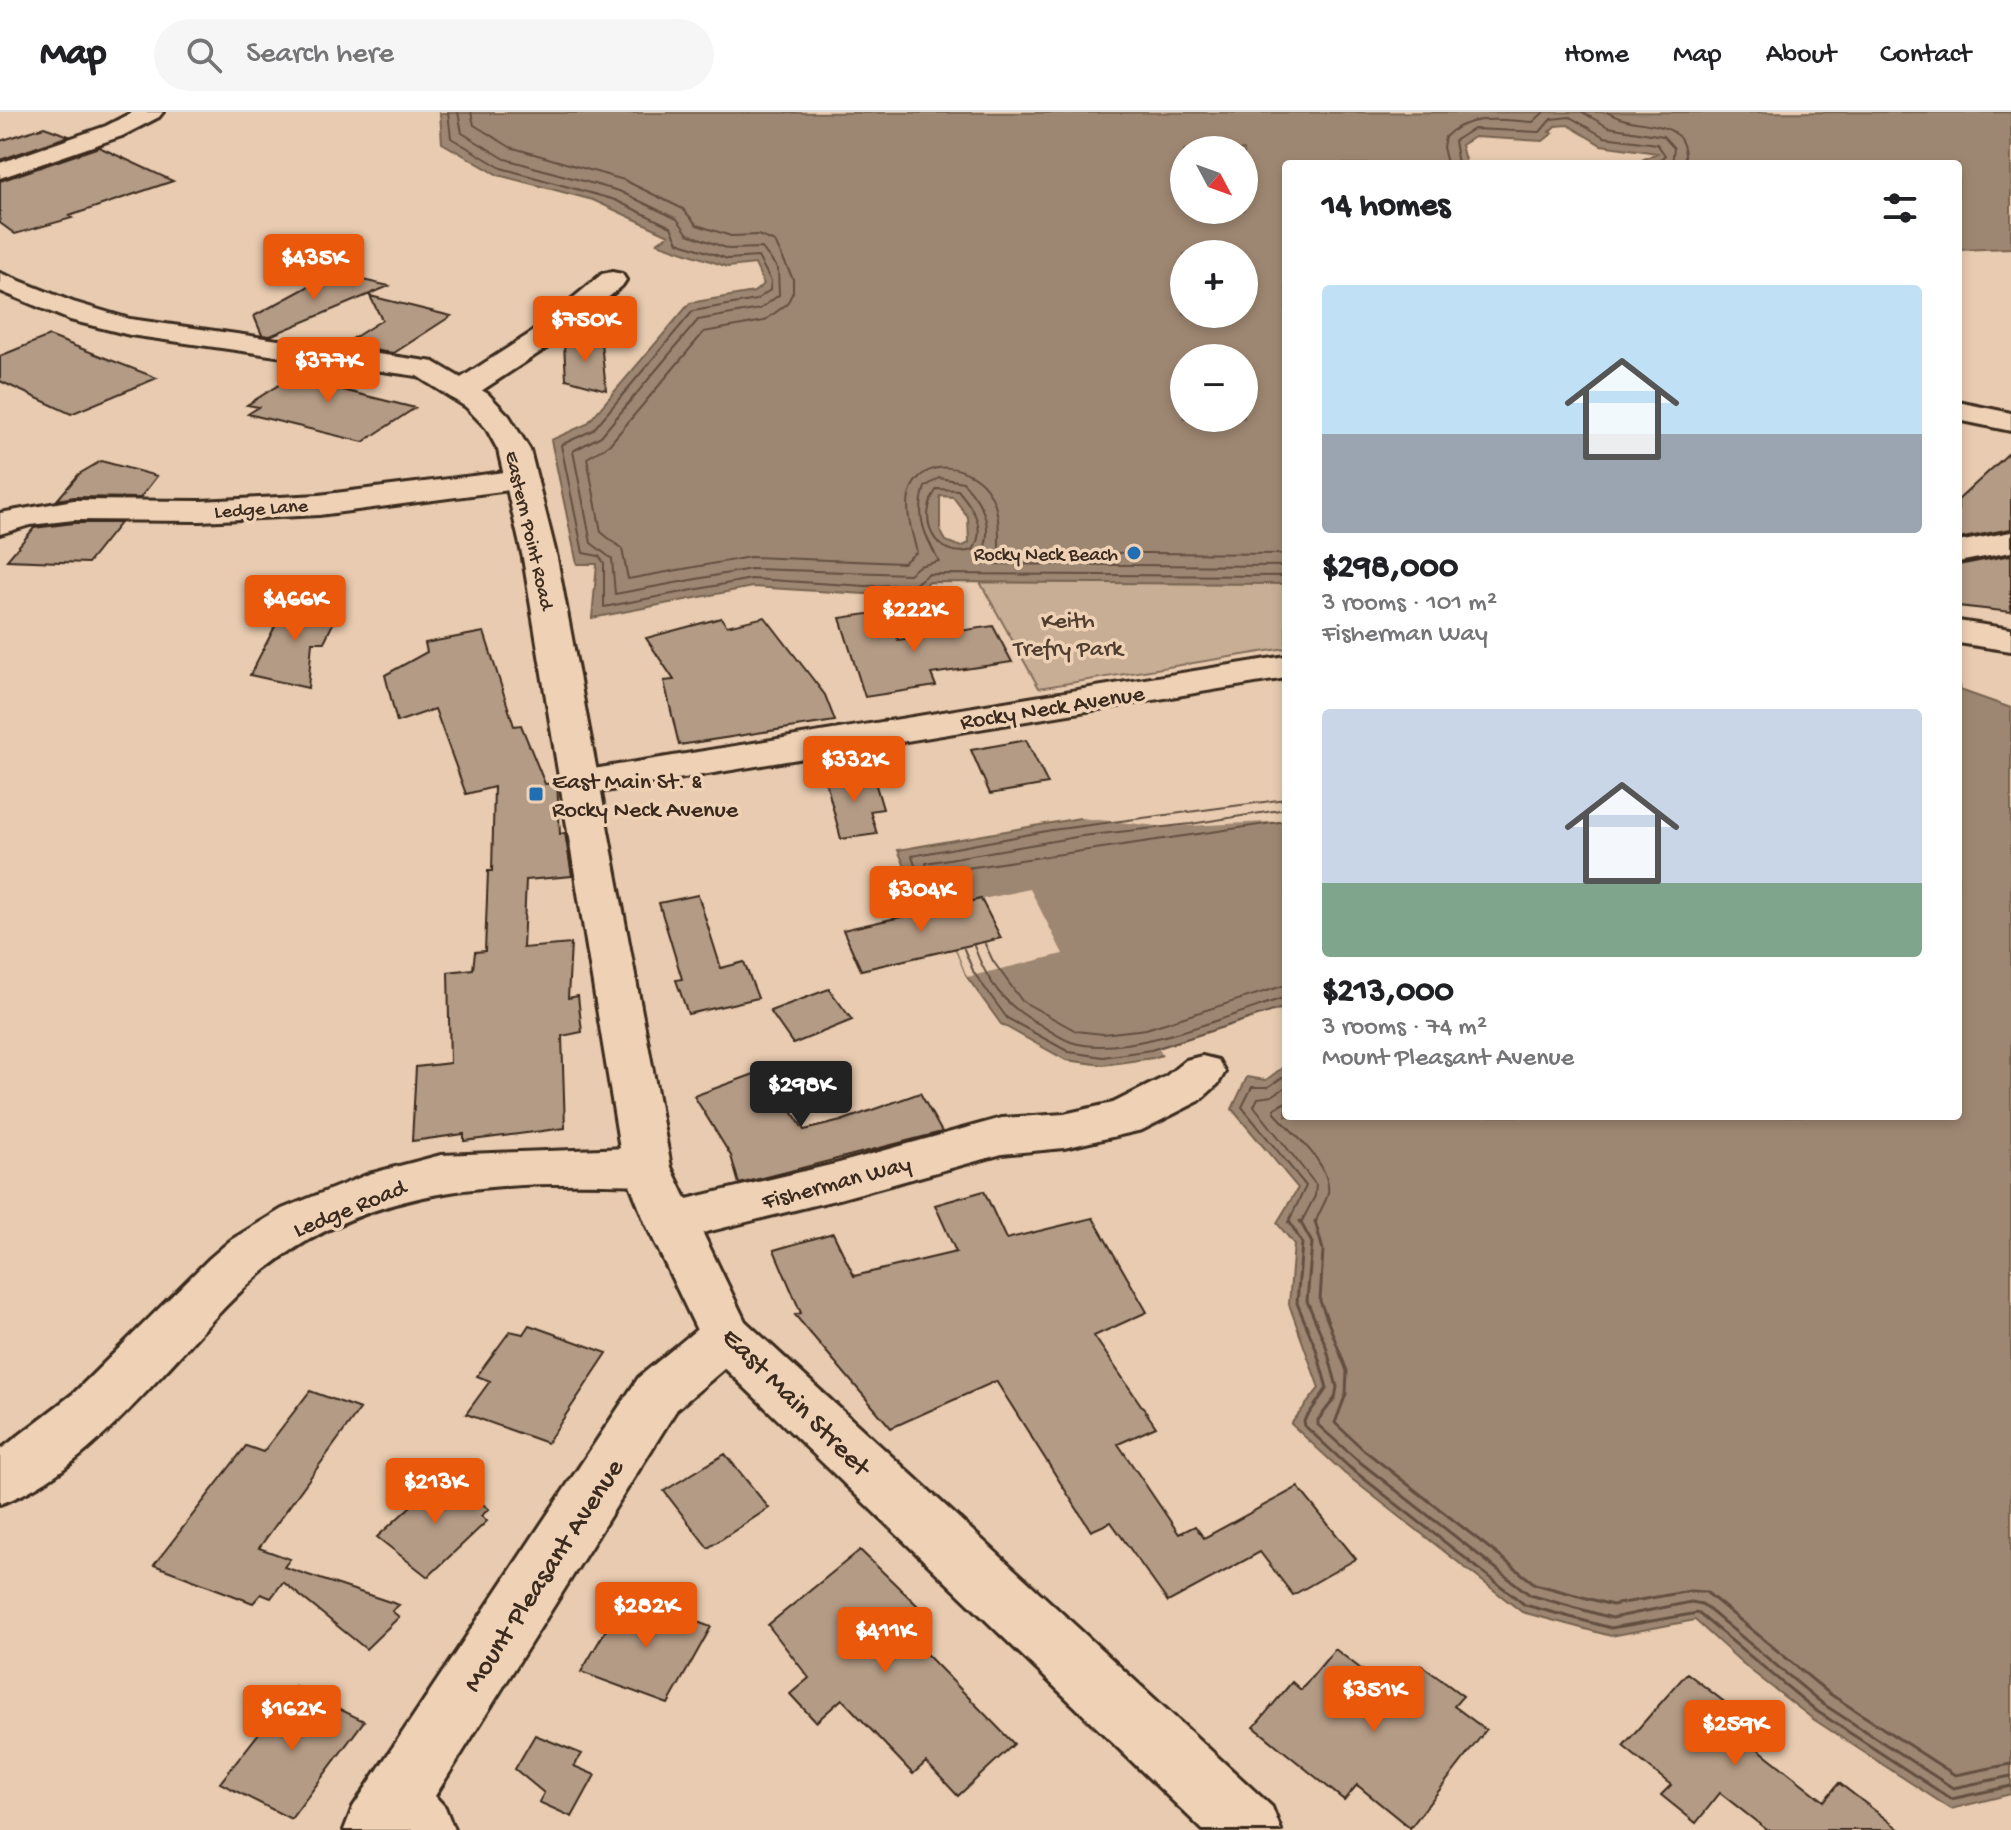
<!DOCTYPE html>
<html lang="en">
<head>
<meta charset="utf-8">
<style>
	body { margin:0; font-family:"Gochi Hand",sans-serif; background:#f6f6f6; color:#202124; height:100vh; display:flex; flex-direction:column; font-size:30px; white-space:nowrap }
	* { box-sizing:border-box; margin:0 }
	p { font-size:26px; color:#757577 }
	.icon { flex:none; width:44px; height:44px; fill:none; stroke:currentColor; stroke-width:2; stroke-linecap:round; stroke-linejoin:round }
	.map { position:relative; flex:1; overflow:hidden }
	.drawer { position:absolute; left:1282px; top:48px; width:680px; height:960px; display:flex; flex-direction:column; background:#fff; border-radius:8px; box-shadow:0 4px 12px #0003 }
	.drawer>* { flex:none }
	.needle { width:52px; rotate:131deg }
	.buttons { position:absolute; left:1170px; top:24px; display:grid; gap:16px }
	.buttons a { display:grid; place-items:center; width:88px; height:88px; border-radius:50%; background:#fff; box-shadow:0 4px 12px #0003; font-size:40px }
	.price { position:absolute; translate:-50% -68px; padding:0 18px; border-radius:8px; background:#ea580c; color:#fff; font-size:26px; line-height:52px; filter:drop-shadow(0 2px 4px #0008) }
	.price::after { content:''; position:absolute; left:50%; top:48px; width:24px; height:18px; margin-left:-12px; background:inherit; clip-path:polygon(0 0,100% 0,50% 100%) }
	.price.current { background:#222; color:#fff }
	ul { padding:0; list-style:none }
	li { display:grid; align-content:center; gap:16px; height:424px; padding:0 40px }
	li span { display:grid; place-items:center; height:248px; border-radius:8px; color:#555 }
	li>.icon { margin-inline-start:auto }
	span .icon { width:144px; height:144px; fill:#fffc; stroke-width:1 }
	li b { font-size:34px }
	h2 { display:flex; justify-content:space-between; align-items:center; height:96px; padding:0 40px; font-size:34px }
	header { display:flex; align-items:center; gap:48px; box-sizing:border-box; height:112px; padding:0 40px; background:#fff; border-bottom:2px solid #e0e0e0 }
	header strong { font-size:38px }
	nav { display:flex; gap:44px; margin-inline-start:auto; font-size:28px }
	.search { width:560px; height:72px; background:#f6f6f6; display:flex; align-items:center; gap:20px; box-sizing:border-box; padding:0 28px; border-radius:44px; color:#757577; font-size:30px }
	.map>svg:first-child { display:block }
	.green { fill:#c8ae95; stroke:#826c5a; stroke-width:2 }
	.water { fill:#9e8772; stroke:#766250; stroke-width:2; fill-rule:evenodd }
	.pier { fill:#e8cbb0 }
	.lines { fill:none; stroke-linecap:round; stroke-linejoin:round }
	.shore-far1 { stroke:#634f40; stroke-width:2 }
	.shore { stroke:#634f40; stroke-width:3 }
	.building { fill:#b49b85; stroke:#3b2a1e; stroke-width:2 }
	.street-casing { stroke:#3b2a1e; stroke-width:6 }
	.secondary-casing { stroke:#3b2a1e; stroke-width:6 }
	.street { fill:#efd2b6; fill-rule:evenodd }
	.secondary { fill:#efd2b6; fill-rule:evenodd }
	.poi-dot { fill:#1f6fb2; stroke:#efd2b6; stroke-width:3 }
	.labels { text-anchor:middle; stroke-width:7; stroke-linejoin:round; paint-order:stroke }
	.far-street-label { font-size:20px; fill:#3b2a1e; stroke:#efd2b6 }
	.far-poi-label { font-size:20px; fill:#3b2a1e; stroke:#efd2b6; text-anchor:end }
	.park-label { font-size:24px; fill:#503e30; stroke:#efd2b6 }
	.street-label { font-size:24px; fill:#3b2a1e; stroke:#efd2b6 }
	.poi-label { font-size:24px; fill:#3b2a1e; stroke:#efd2b6; text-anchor:start }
	.near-street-label { font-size:28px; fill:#3b2a1e; stroke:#efd2b6 }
</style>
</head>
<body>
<header>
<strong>Map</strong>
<div class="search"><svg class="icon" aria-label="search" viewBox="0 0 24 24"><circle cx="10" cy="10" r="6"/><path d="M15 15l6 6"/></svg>Search here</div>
<nav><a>Home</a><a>Map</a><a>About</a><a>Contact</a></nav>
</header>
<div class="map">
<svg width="2011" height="1718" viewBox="0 0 2011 1718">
	<rect width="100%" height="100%" fill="#e8cbb0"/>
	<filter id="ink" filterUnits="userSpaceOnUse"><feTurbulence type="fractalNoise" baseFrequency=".0125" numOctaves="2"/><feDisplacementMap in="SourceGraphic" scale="16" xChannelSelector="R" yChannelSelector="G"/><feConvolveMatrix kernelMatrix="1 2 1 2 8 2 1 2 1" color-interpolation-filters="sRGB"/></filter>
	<g filter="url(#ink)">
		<path class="green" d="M980,470L1286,471V536L1039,576Z"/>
		<path class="water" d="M2011,0V136L1958,138V52H1642L1640,49L1657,41L1601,33L1568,13L1555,14L1549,20L1553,21L1543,29L1474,25L1461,33L1466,52H1286V472L927,470L922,480L865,482L752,475L592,506L597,452H577L551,328L587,312L690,191L754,180L764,172L755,152L728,155L657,131L669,123L593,88L498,63L442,31L440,1ZM1184,38H1244V98H1184ZM1184,142H1244V202H1184ZM1184,246H1244V306H1184ZM940,384L953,385L968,405L969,431L961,435L946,429L940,418Z
			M1958,555L1960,578L2011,596V1682L1951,1697L1813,1607L1749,1557L1695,1508L1611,1524L1522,1500L1344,1361L1291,1312L1319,1276L1289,1192L1294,1132L1277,1111L1298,1076L1232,997L1247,965L1266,968L1286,953V1004H1958Z
			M1286,679V902L1153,946L1103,953L1066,948L1001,912L967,865L933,780L913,774L898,738L1080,706L1188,694Z"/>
		<path class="pier" d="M1286,675V709L1167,715L1080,706L1078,702L1188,690Z
			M1030,777L1063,842L967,865L940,796Z
			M1286,895V906L1184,940L1164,946L1159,937Z"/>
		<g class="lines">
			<path class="shore-far1" d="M448,0L451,26L501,56L615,88L671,115L678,130L728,147L758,145L771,169L770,178L756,188L693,199L593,318L561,333L583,441L599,444L604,451V495L751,467L866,474L915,472L928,462L1286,464
				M458,0L462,21L505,47L619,79L677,107L688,122L729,137L762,136L778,157L779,183L760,197L698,208L601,324L573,339L591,431L612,447L615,482L751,457L909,462L919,454L939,449C925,424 915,404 925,375L939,366L963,370C984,392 996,419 979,447L982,452L1286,454
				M471,0L474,13L510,35L624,68L683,97L697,113L731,124L758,123L775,130L793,167V180L787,192L764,209L704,220L609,333L587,346L601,420L622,437L628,467L750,445L903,451L917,440C912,420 902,393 913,373C929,345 970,354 987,377C1000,395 999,416 999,437L1002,440L1286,442
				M1582,0L1608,15L1663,24L1674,36L1672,52
				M1607,0C1636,20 1689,0 1685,52
				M1447,52L1443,35L1445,25C1469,1 1502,8 1533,10L1544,0
				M1458,52L1454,29L1473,17L1540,20L1551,7L1570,5L1604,25L1657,32L1665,43L1656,52
				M937,377L958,378C973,396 987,416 973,438C934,449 916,406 937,377Z
				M969,788L957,762L960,757L1286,709
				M957,790L946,768L927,759L926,751L1082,724L1191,712L1286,697
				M947,793L939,775L919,766L912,744L1052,718L1286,687
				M985,832L993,849L1022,889L1076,919L1103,922L1146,917L1286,873
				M974,834C987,870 1005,894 1039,912C1049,918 1060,926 1071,930C1123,948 1233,902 1286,885
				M964,837L974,861L1007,906L1069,940L1103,945L1151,938L1286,895
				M1286,963L1268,975H1252L1242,995L1306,1074L1288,1111
				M1286,975L1272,984L1258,986L1254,994L1316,1073L1315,1084L1301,1111
				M1286,990L1275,996V1001C1292,1021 1332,1052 1328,1081C1326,1092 1317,1101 1316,1111"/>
			<path class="shore" d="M1289,1109L1302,1131L1297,1191L1316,1237L1327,1276L1304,1309L1305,1314L1349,1355L1525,1493L1611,1516L1698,1501L1818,1600L1951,1687L2011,1674
				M1300,1109L1312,1131L1307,1189L1326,1234L1337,1275L1335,1286L1318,1308V1313L1356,1347L1530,1483L1612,1506L1691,1490L1702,1492L1823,1592L1953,1676L2011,1664
				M1315,1109L1323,1138L1320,1189L1347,1259L1346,1282L1335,1311L1364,1338L1535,1472L1612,1493L1690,1479L1706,1480L1830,1582L1955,1663L2011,1652"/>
		</g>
		<path class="building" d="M44,15L69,24L0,48V29Z
			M99,35L173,69L69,104L72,106L15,122L0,111V69Z
			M333,161L389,174L270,224L262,223L254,204Z
			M370,184L451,204L394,241L341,234L382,208Z
			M49,224L157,266L71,302L0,269V244Z
			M601,230L606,278L566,267L564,233Z
			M312,252L366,260L339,277L415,296L363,330L248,302L259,295L247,293Z
			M2011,339V417L1958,427V388Z
			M101,349L157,364L140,386L74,385L57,388L79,362Z
			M74,411H120L88,451L7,448L34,416Z
			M2011,443V500L1958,494V453Z
			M286,493H342L324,530H312L308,576L250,563Z
			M888,499L898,528L993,514L1012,550L931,562L936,574L865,585L840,506Z
			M765,505L825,583L835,609L679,633L664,569L674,568L646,526L721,506L727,514Z
			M484,520L514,614L521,613L545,672L557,671L560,722L565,721L572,764L526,768L523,836L571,832L568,886L578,884L582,920L562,924L565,1016L464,1029V1022L412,1029L416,955L450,951L448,860L473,857L475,840L485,839L488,759H492L494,675L466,682L435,597L397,610L385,563L427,540L425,531Z
			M1026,628L1048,672L990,682L971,638Z
			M872,660L883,697L870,699L877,722L841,727L825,666Z
			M698,783L721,856L744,850L758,886L688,902L676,868L682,867L659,791Z
			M981,787L1001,826L861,858L843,818Z
			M829,877L852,908L793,932L770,899Z
			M765,958L804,1018L841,1009L920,981L942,1020L739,1072L731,1044L694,984Z
			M984,1079L1006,1127L1093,1106L1147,1200L1094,1224L1156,1315L1118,1332L1179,1422L1195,1414L1204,1426L1298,1375L1356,1447L1293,1483L1260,1440L1168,1490L1111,1410L1091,1419L996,1269L891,1316L795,1203L801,1201L774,1138L833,1121L854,1164L956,1140L935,1093Z
			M529,1213L607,1241L547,1331L466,1302L490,1269L477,1264L510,1219L523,1222Z
			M310,1279L360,1297L259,1436L290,1447L284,1455L399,1493L392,1499L399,1505L366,1537L283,1470L271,1486L261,1482L253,1491L154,1453L246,1334L263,1340Z
			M725,1342L769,1396L708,1436L664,1379Z
			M445,1363L489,1397L481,1404L487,1409L428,1465L377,1425Z
			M860,1438L919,1495L898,1513L1014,1632L958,1684L926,1650L913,1662L842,1587L816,1610L790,1582L809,1566L768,1513Z
			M626,1484L711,1515L668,1592L581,1560Z
			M1335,1537L1395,1583L1421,1553L1463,1584L1454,1594L1486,1618L1410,1716L1357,1673L1344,1688L1254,1615L1292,1570L1301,1578Z
			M1687,1561L1767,1623L1757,1636L1824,1689L1839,1671L1900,1718H1767L1720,1681L1696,1711L1661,1683L1671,1673L1623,1634Z
			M295,1575L364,1609L291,1707L220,1671Z
			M535,1623L582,1642L574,1654L595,1663L572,1705L539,1690L544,1681L515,1657Z"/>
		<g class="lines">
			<defs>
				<path id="street" d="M133,0H163L159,5L122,24L0,66V51L106,14Z
					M612,160L622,162L626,168L622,174L551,233L475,283L464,286L453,283L449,277L453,271L531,221L602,162Z
					M1958,290L2011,301V319L1958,308Z
					M522,358L533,361L538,368L533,375L319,403L200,409L74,408L30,413L0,422V401L74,388L200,389L319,383Z
					M2011,420V440L1958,450V430Z
					M1958,509L2011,517V539L1958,531Z
					M1286,544V566L581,683L567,679L561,671L567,663L581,659Z
					M1202,944L1218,948L1225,960L1218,972L1199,989L1142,1018L1064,1036L1002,1042L839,1087L670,1129L652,1124L645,1110L652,1096L670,1091L839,1051L1002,1006L1064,1002L1113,991L1165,965L1186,948Z
					M629,1036L647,1037L664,1042L671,1055L664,1068L647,1073C512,1069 377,1069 266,1157C228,1188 197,1226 164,1261C118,1310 65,1369 0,1392V1338L74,1281L210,1146L231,1128L282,1097L369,1062L441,1043Z
					M726,1203L745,1209L752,1224L745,1239L677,1297L435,1684L445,1695L454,1718H344L353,1695L639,1265L707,1209Z"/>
				<path id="secondary" d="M0,161L73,190L130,207L434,250L488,282L509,304L530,338L557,446L671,1055L745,1209L1272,1695L1281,1718H1203L707,1239L645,1110L623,1055L523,446L498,338L486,316L466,295L417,264L130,223L70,208L0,179Z"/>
			</defs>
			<use href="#street" class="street-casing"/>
			<use href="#secondary" class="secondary-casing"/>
			<use href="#street" class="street"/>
			<use href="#secondary" class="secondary"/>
		</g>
	</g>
	<g class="poi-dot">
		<circle cx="1134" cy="441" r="8"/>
		<rect x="528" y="674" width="16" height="16" rx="4"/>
	</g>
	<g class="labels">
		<g class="far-street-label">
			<text transform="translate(261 395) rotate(-4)" y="7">Ledge Lane</text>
			<text transform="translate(531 418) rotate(77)" y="7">Eastern Point Road</text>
		</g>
		<g class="far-poi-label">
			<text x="1118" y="448">Rocky Neck Beach</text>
		</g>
		<g class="park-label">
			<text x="1068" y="515">Keith<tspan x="1068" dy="28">Trefry Park</tspan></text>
		</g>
		<g class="street-label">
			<text transform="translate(1052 594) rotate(-9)" y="8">Rocky Neck Avenue</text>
			<text transform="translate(836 1069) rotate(-15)" y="8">Fisherman Way</text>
			<text transform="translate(349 1095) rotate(-22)" y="8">Ledge Road</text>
		</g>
		<g class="poi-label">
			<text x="552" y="676">East Main St. &amp;<tspan x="552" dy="28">Rocky Neck Avenue</tspan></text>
		</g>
		<g class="near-street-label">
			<text transform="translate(798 1288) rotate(45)" y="10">East Main Street</text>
			<text transform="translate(541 1462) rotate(-57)" y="10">Mount Pleasant Avenue</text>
		</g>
	</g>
</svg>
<div class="buttons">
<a><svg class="needle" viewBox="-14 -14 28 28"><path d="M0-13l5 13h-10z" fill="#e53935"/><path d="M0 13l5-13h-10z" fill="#757577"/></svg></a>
<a>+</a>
<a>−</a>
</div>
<b class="price" style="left:314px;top:190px">$435K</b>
<b class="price" style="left:585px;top:252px">$750K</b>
<b class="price" style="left:328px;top:293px">$377K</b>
<b class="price" style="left:295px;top:531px">$466K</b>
<b class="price" style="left:914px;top:542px">$222K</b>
<b class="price" style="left:854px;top:692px">$332K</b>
<b class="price" style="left:921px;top:822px">$304K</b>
<b class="price current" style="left:801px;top:1017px">$298K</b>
<b class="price" style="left:435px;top:1414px">$213K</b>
<b class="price" style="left:646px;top:1538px">$282K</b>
<b class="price" style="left:885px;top:1563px">$411K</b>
<b class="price" style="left:1374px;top:1622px">$351K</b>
<b class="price" style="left:292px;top:1641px">$162K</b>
<b class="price" style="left:1735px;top:1656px">$259K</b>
<section class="drawer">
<h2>14 homes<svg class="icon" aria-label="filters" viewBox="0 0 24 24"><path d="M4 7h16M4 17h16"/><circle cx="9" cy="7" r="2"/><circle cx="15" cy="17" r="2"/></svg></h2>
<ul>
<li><span style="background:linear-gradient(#bfe0f5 60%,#9aa5b1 0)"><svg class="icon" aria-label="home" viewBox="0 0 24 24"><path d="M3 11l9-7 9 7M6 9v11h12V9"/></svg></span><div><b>$298,000</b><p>3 rooms · 101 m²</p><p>Fisherman Way</p></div></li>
<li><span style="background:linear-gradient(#c9d6e8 70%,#7fa58c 0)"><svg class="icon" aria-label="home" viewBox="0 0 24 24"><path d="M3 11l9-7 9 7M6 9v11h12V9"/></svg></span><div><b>$213,000</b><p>3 rooms · 74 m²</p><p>Mount Pleasant Avenue</p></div></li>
</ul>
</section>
</div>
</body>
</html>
